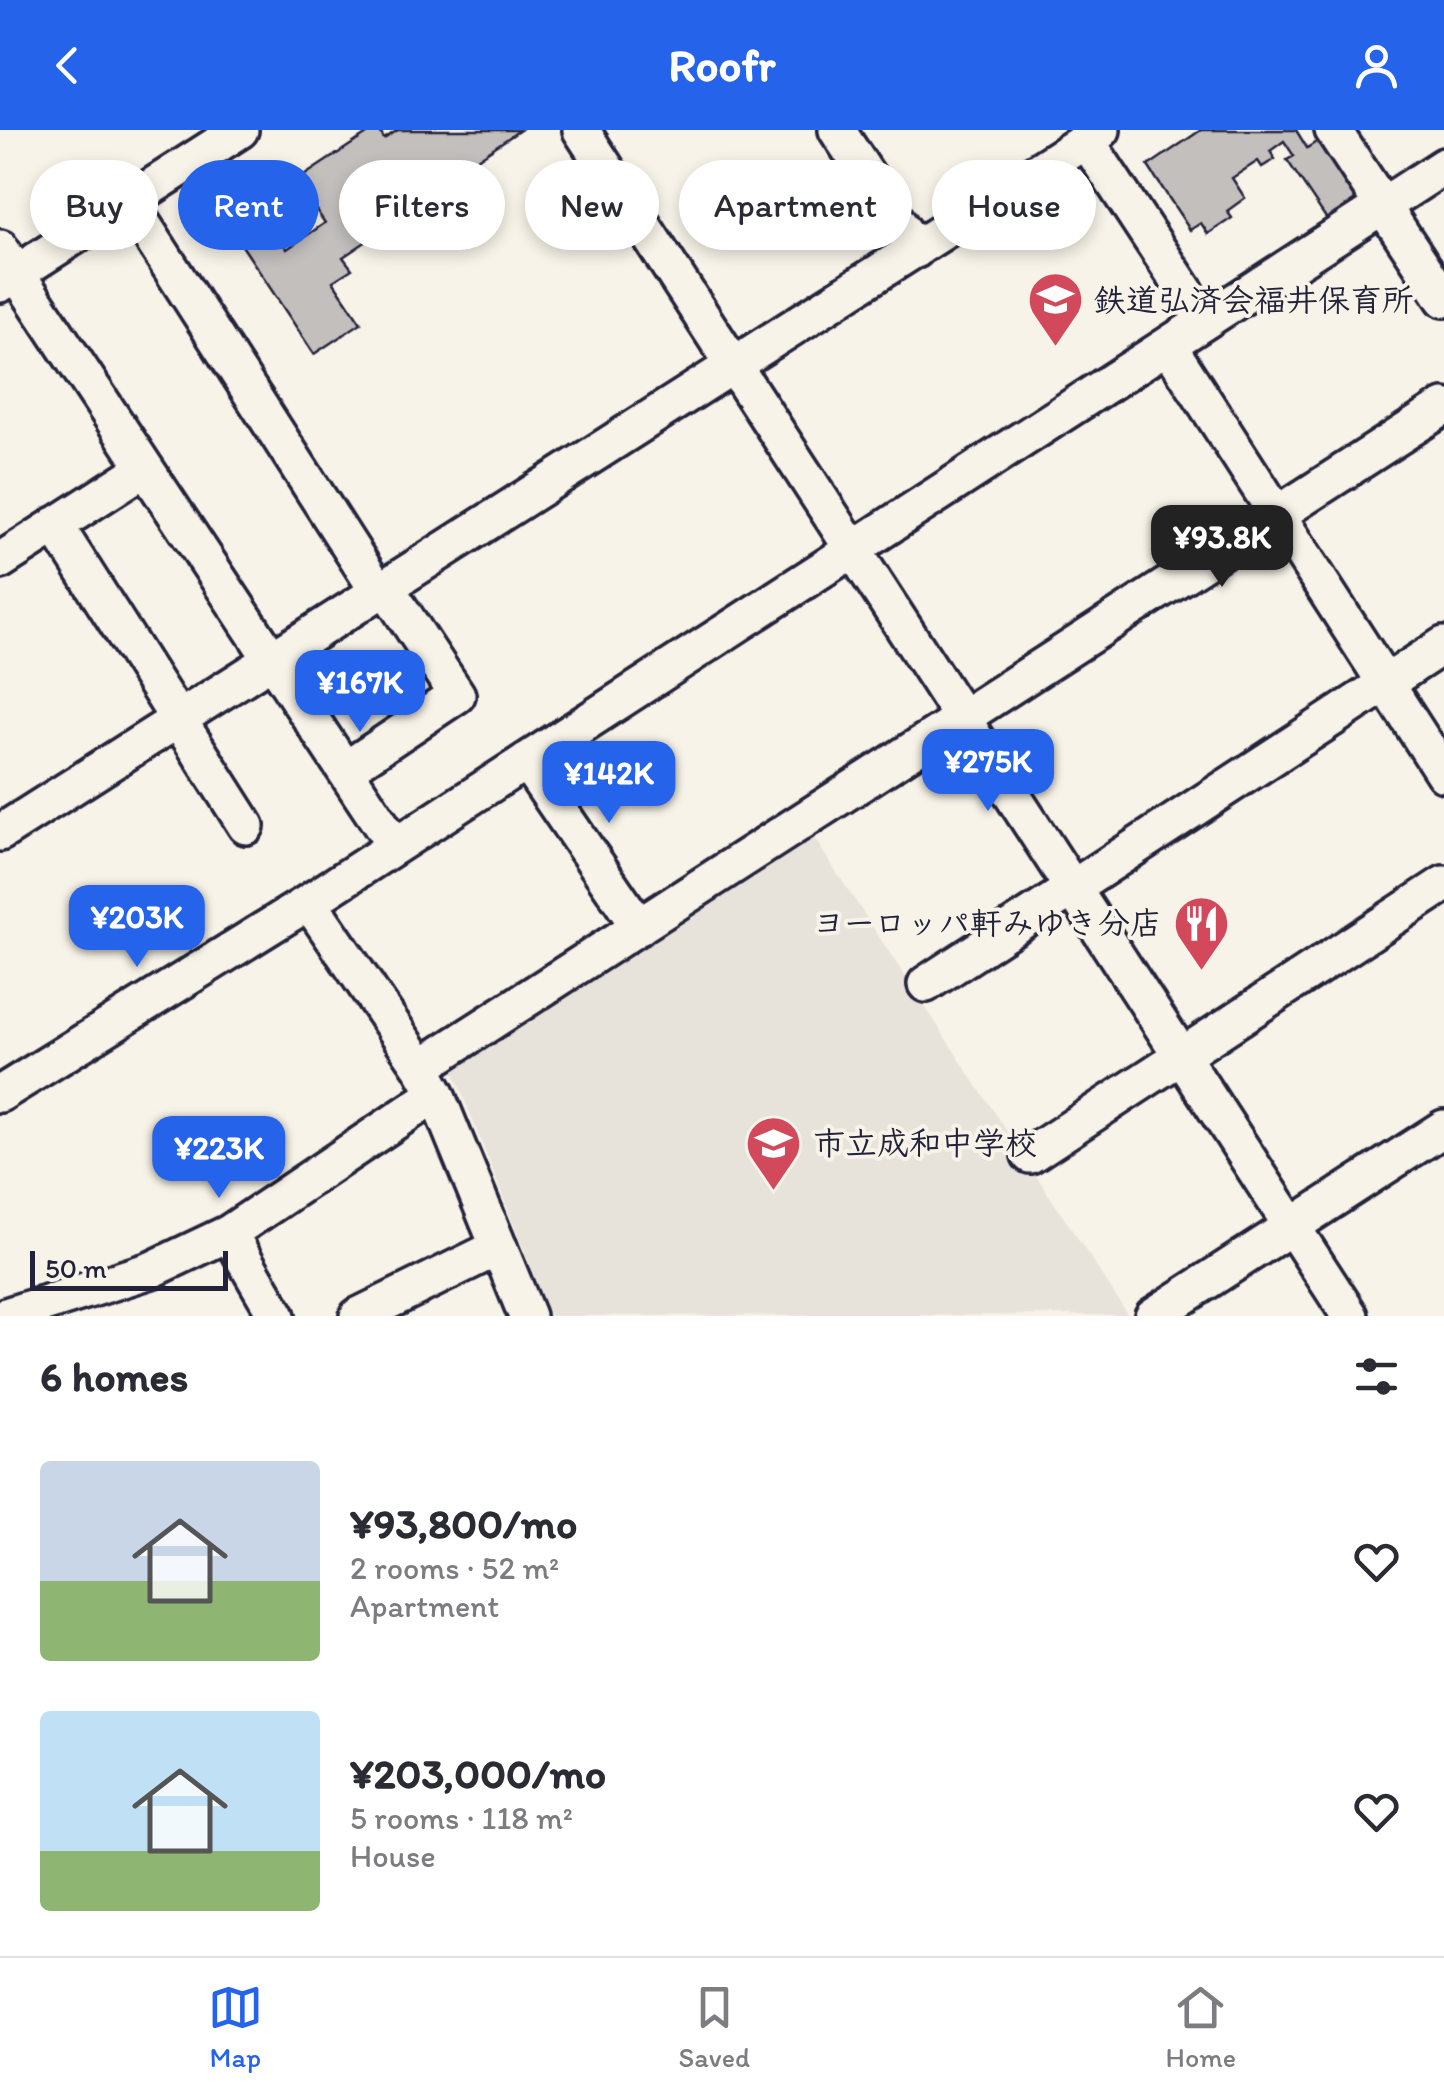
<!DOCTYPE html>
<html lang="en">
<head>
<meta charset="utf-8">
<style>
	body { margin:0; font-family:Itim,"Klee One",sans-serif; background:#f7f7f7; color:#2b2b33; height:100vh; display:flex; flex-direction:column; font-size:38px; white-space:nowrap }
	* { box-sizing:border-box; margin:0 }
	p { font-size:32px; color:#7c7c81 }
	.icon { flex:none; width:55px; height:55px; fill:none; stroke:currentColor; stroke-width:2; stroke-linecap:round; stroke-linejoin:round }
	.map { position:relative; height:1186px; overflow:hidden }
	.drawer { display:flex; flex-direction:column; background:#fff; flex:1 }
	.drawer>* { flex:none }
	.hud { position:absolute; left:30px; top:30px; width:1385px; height:90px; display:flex; gap:20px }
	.scale { position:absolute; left:30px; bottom:25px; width:198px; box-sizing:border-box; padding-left:10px; border:5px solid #22223b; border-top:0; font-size:28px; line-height:35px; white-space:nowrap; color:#22223b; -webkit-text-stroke:8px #f7f3e8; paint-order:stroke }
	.price { position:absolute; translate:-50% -85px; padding:0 22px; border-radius:20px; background:#2563eb; color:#fff; font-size:32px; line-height:65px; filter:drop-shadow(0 2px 5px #0008) }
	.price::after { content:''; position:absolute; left:50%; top:60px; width:30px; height:22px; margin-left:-15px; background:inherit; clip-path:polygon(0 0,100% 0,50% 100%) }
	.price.active { background:#222; color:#fff }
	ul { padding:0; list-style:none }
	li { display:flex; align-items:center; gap:30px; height:250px; padding:0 40px }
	li span { display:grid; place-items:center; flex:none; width:280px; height:200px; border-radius:10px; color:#555 }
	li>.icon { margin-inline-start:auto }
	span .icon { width:120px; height:120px; fill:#fffc; stroke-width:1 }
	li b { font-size:42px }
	h2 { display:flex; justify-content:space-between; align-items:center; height:120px; padding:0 40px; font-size:42px }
	.tag { padding:0 35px; border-radius:45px; background:#fff; box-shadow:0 5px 15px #0003; font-size:35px; line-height:90px }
	.tag.active { background:#2563eb; color:#fff }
	header { display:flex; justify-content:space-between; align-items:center; height:130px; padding:0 40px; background:#2563eb; color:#fff; font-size:45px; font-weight:800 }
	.dock { display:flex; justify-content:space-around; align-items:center; height:140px; border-top:2px solid #e1e1e2; background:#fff; font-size:28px; color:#7c7c81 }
	.dock a { display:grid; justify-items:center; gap:5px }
	.dock .active { color:#2563eb }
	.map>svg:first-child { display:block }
	.built { fill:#e7e3db }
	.building { fill:#c2bfbd; stroke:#22223b; stroke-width:2.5 }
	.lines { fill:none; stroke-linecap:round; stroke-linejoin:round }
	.minor-casing { stroke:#22223b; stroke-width:42 }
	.minor { stroke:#f7f3e8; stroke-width:35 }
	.labels { text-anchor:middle; stroke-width:8; stroke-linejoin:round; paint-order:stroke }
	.poi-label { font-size:32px; font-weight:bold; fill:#22223b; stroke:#f7f3e8; text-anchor:start }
</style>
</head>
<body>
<header><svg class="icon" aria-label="back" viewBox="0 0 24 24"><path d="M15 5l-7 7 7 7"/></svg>Roofr<svg class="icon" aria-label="person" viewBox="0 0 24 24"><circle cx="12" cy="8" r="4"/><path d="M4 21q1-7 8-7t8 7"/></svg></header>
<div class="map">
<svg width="1444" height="1186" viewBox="0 0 1444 1186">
	<rect width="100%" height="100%" fill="#f7f3e8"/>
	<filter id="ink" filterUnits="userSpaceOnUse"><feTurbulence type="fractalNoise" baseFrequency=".01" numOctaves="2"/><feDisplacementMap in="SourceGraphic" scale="20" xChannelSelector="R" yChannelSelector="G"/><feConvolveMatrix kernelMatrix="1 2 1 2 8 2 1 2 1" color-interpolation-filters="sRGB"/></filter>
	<g filter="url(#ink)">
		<path class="built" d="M810,702L1128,1185L550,1186L452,938Z"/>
		<path class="building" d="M373,0H379L384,9L398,0H520L446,50L455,64L390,108L378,91L361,102L367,111L343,127L352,139L333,151L361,193L314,224L241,114L271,94L287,119L325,93L296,51Z
			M1201,0H1296L1307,18L1321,9L1361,68L1328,91L1287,30L1294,26L1284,11L1270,21L1275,29L1262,37L1258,31L1232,48L1245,68L1227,81L1232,88L1208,104L1201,93L1190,100L1148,36Z"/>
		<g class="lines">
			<defs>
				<path id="minor" d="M581,0L1350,1186
					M837,0L916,120
					M1333,0L1444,169
					M1086,10L1205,191
					M128,71L378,461
					M0,118L395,716
					M0,154L240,0
					M1168,215L1444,644
					M55,395L246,696
					M0,431L145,338
					M526,631L639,797
					M345,640L457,565L385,456
					M0,703L1102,0
					M309,772L421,937L436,964L527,1186
					M926,854L1444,515
					M421,937L1444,277
					M0,964L309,772L1444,36
					M1030,1025L1444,754
					M229,1103L277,1186
					M6,1186L151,1140L229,1103L436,964
					M358,1186L499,1117
					M1153,1186L1444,998"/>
			</defs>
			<use href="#minor" class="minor-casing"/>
			<use href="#minor" class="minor"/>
		</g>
	</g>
	<defs>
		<symbol id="school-pin" viewBox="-11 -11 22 30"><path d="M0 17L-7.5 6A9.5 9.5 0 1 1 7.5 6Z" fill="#d1495b" stroke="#f7f3e8"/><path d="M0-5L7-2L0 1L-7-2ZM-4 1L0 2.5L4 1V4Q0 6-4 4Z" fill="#fff"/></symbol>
		<symbol id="restaurant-pin" viewBox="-11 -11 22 30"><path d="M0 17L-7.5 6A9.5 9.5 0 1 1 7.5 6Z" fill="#d1495b" stroke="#f7f3e8"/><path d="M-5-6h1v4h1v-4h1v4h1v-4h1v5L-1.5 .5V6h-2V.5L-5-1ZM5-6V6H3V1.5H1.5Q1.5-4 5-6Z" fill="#fff"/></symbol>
	</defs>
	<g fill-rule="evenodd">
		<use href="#school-pin" x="1024" y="138" width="63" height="86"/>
		<use href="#restaurant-pin" x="1170" y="762" width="63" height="86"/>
		<use href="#school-pin" x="742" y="982" width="63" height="86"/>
	</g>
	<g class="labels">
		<g class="poi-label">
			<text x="1094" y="181">鉄道弘済会福井保育所</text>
			<text x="1162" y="804" text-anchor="end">ヨーロッパ軒みゆき分店</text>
			<text x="813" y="1024">市立成和中学校</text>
		</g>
	</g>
</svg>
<div class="scale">50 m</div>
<b class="price active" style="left:1222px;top:460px">¥93.8K</b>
<b class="price" style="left:360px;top:605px">¥167K</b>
<b class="price" style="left:988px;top:684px">¥275K</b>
<b class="price" style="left:609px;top:696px">¥142K</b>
<b class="price" style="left:137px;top:840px">¥203K</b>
<b class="price" style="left:219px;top:1071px">¥223K</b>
<div class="hud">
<a class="tag">Buy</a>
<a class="tag active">Rent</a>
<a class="tag">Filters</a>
<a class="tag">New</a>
<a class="tag">Apartment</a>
<a class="tag">House</a>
</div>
</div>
<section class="drawer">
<h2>6 homes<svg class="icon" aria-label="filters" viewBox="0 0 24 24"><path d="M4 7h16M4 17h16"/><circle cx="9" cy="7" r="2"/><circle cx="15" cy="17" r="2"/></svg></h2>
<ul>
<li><span style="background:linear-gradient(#c9d6e8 60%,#8fb573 0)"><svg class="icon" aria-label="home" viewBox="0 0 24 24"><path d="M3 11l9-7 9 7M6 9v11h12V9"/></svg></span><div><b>¥93,800/mo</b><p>2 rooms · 52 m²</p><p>Apartment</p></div><svg class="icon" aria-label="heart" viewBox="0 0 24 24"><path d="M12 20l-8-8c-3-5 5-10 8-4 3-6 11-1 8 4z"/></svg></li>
<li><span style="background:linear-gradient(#bfe0f5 70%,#8fb573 0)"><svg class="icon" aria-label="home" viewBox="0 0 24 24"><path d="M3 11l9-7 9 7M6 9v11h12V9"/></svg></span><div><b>¥203,000/mo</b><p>5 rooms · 118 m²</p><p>House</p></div><svg class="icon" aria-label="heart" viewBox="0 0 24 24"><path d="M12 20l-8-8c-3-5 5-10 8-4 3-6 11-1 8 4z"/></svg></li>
</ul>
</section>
<nav class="dock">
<a class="active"><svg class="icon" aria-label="map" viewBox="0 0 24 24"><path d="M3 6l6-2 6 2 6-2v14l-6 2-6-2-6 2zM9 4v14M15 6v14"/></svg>Map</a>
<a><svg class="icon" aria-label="saved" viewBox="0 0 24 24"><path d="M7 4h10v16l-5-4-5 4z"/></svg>Saved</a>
<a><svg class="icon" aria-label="home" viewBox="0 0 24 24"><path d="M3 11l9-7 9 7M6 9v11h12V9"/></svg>Home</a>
</nav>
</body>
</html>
